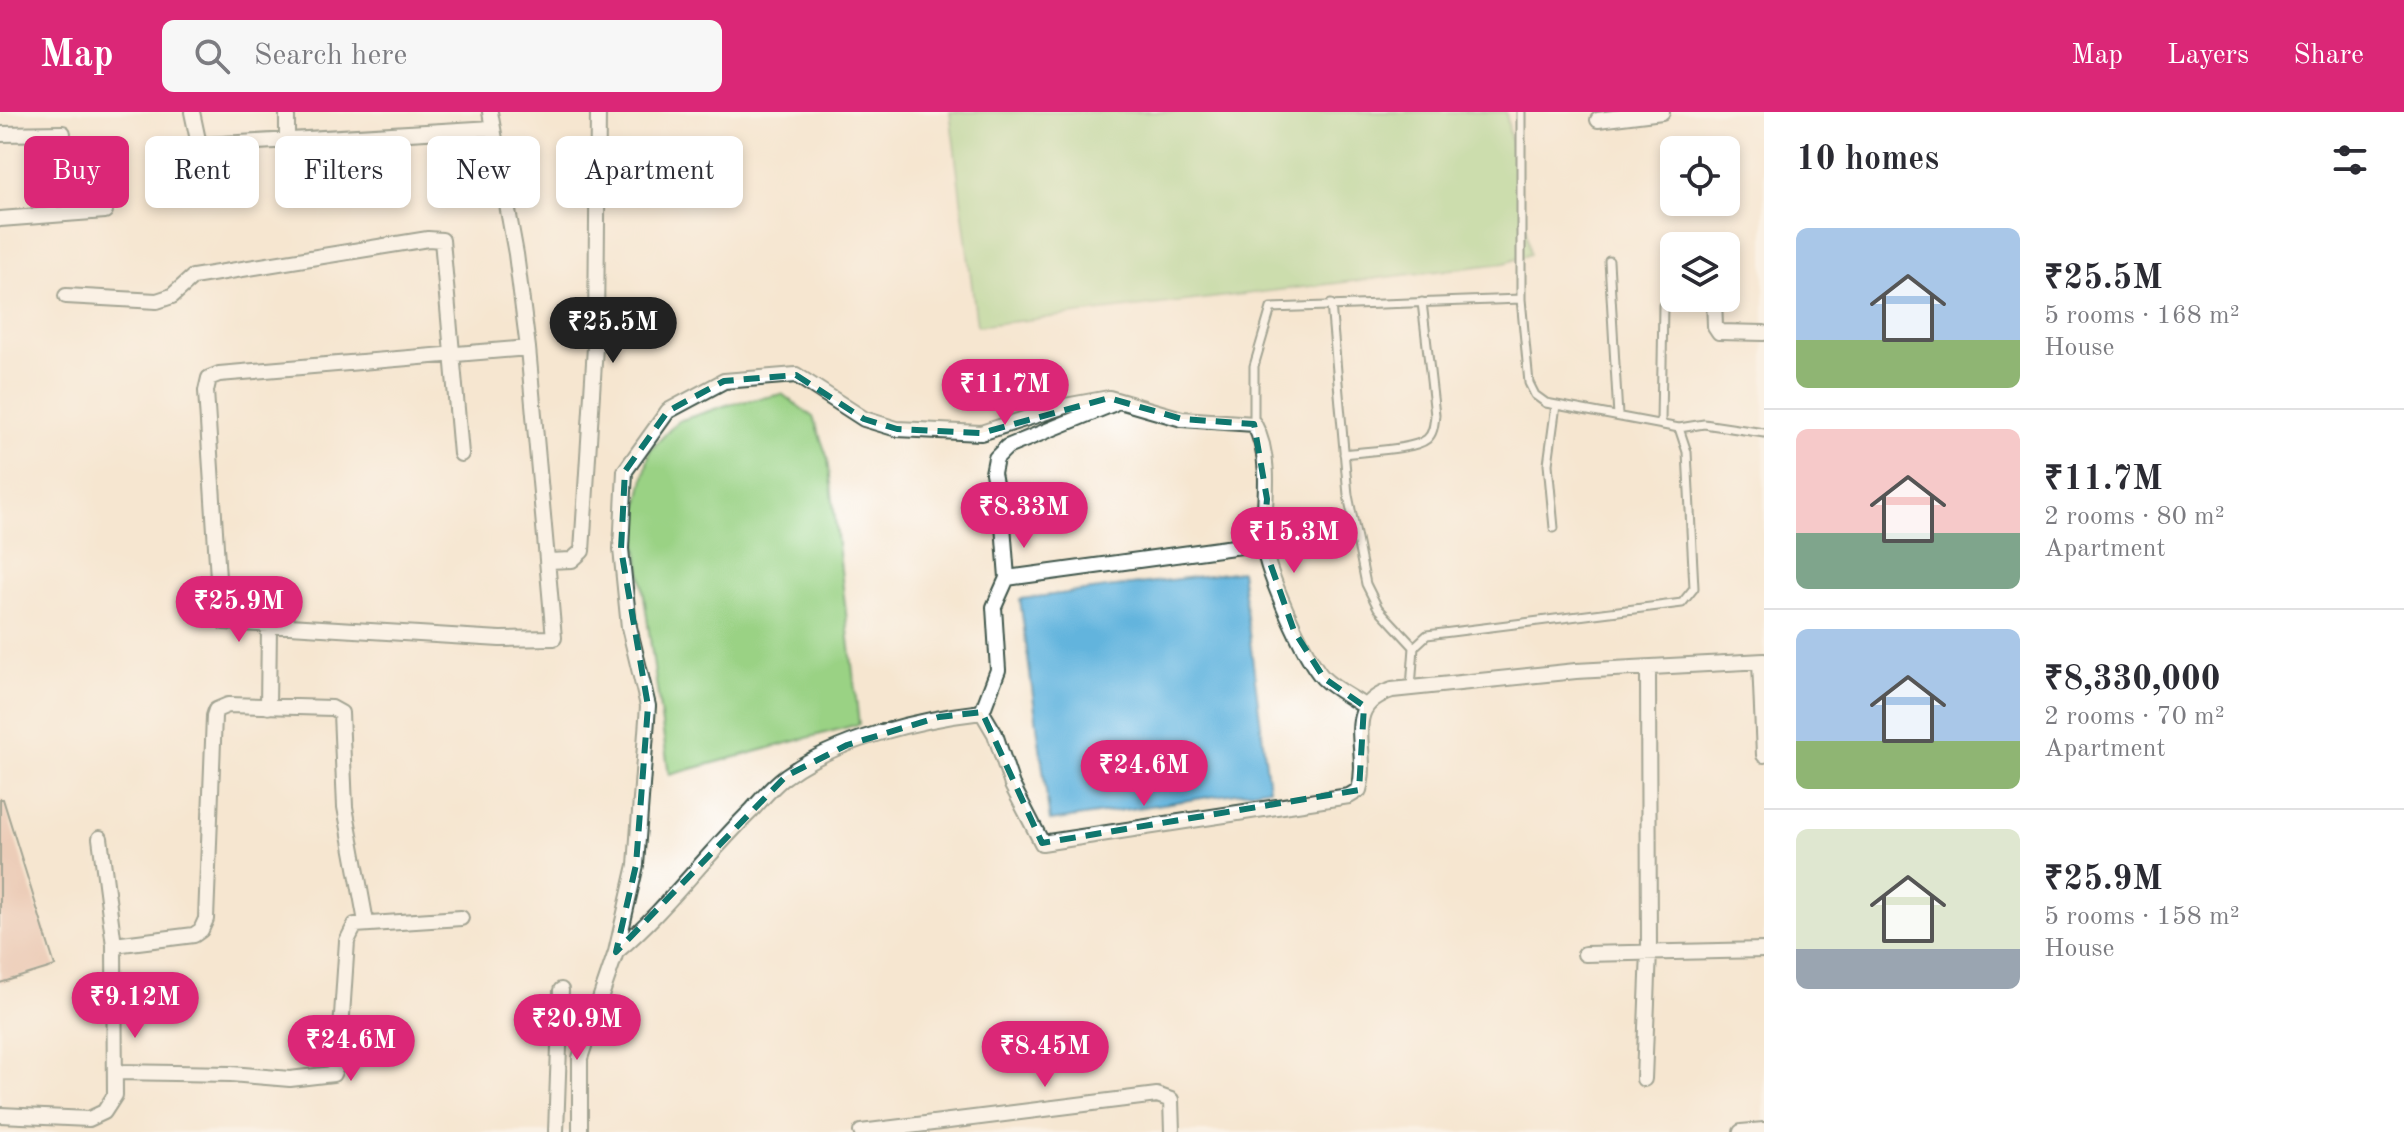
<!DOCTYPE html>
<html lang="en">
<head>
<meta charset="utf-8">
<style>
	body { margin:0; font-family:"Old Standard TT",serif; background:#f7f7f7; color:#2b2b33; height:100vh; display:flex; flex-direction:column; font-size:30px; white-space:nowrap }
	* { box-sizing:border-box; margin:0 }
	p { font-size:26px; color:#7c7c81 }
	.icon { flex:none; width:44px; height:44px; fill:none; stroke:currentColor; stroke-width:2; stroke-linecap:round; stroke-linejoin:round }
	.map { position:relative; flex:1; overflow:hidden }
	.sheet { display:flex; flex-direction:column; background:#fff; width:640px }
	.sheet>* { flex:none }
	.hud { position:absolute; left:24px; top:24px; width:760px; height:72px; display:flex; gap:16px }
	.fabs { position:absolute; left:1660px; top:24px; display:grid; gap:16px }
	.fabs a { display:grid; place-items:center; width:80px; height:80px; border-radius:12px; background:#fff; box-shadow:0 4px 12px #0003; font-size:40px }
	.price { position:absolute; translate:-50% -68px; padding:0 18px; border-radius:28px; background:#db2777; color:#fff; font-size:26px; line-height:52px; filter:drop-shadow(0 2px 4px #0008) }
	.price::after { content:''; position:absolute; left:50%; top:48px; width:24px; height:18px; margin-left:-12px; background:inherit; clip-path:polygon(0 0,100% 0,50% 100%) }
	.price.on { background:#222; color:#fff }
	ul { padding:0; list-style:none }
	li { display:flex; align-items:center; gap:24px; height:200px; padding:0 32px }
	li+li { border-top:2px solid #e1e1e2 }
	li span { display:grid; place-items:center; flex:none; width:224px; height:160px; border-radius:12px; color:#555 }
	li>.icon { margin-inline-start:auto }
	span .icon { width:96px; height:96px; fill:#fffc; stroke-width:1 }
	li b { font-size:34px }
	h2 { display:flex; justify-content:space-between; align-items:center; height:96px; padding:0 32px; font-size:34px }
	.pill { padding:0 28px; border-radius:12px; background:#fff; box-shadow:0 4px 12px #0003; font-size:28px; line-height:72px }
	.pill.on { background:#db2777; color:#fff }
	header { display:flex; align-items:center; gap:48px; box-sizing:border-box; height:112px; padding:0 40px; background:#db2777; color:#fff }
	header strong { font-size:38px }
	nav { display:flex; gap:44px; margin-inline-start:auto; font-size:28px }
	.search { width:560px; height:72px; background:#f7f7f7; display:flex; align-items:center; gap:20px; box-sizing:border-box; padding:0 28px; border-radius:12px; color:#7c7c81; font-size:30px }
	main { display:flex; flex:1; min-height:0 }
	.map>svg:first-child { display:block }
	.green { fill:#9ad284; stroke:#5c885c; stroke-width:2 }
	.water { fill:#62b4dd; stroke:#407888; stroke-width:2 }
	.building { fill:#e1af9c }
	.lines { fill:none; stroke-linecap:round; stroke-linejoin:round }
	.service-casing { stroke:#3f564b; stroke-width:11 }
	.minor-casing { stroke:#3f564b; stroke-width:18 }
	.service { stroke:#fff; stroke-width:7 }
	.minor { stroke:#fff; stroke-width:14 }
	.marked { fill:none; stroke:#0f766e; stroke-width:6; stroke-dasharray:16 10; stroke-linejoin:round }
</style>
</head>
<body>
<header>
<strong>Map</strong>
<div class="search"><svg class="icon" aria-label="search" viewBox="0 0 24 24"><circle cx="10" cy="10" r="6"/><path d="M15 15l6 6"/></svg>Search here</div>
<nav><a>Map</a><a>Layers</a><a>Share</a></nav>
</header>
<main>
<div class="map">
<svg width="1764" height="1020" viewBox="0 0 1764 1020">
	<rect width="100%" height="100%" fill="#fff"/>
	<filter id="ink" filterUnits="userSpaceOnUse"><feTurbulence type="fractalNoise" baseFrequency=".0125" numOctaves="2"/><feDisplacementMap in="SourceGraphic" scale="16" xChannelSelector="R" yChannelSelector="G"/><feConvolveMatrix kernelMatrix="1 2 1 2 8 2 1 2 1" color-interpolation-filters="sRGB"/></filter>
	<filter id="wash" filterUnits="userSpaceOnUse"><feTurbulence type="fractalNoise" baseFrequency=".006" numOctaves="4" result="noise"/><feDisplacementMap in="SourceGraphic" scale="32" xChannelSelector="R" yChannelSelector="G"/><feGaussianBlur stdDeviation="1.8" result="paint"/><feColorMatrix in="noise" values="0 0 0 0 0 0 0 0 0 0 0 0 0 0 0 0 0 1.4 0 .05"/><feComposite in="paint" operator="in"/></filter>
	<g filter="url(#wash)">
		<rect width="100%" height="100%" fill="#f6e6d0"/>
		<path class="green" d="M950,0H1506L1530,142L1505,151L977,214Z
			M782,282L813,305L828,347L859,612L669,663L634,412L650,338L678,309L727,293Z"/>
		<path class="water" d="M1241,459L1269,676L1050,709L1020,487Z"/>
		<g id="blocks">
			<path class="building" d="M0,687H3L55,854L0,871Z"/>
		</g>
	</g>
	<g filter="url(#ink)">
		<use href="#blocks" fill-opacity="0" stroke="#3f564b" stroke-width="2"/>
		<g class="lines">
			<defs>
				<path id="service" d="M1609,149L1618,304
					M1331,192L1348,383L1366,472L1378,496L1414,535
					M1661,310L1663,193
					M1254,312V254L1271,196L1521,187
					M1679,316L1704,312L1764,321
					M1344,342C1363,339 1414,338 1427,327C1434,321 1434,311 1435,303L1422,190
					M1554,416L1548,352L1556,293
					M1411,576L1414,535L1427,523L1682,491L1694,476L1687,340L1679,316L1546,291L1535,283L1529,271L1521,187V0"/>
				<path id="minor" d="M192,0L198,28L205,33L493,16
					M490,0L516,142L528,236L554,526L500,527L224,510L220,497L206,279L209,266L219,262L528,236
					M1598,8L1662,0
					M0,22L63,21
					M287,29V0
					M0,107L105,99
					M66,184L157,189L172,184L193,165L428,127L442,128L461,342
					M1714,186L1715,214L1719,220L1764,221
					M548,449L572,448L582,439L596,219L598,0
					M1007,466L1003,413L993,361L996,346L1007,335L1113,292
					M1760,550L1764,643
					M268,595L269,515
					M982,600L998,558L994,495L1007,466L1263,431
					M114,833L194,823L201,818L206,807L214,604L216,598L228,593L332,596L341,601L345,695L366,810
					M616,840C666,798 705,744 751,699C762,687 773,673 786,664C836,627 921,607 982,600L995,622L1012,673L1042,731L1349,684L1359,678C1371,636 1339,595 1392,578L1576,559L1764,549
					M1585,842L1764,838
					M117,960L231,962L290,967L333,962L339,948L347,829L355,813L461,806
					M1644,967L1649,839L1648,558
					M0,1003L89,1007L104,1000L115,983L114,833L100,726
					M556,1020L561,878
					M580,1020V946L616,840L636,753L648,594L629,515L621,437L625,359L668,299L724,269L796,263L864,307L897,317L981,321L1065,294L1109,286L1182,307L1254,312C1272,344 1265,390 1263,426C1263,454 1304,545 1323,566C1334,577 1351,585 1364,594
					M861,1020L1157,983L1171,988L1172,1020
					M1741,1020L1764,1018"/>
			</defs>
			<use href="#service" class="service-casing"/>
			<use href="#minor" class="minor-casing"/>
			<use href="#service" class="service"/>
			<use href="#minor" class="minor"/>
		</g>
	</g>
	<path d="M0 0H1764V1020H0ZM796,263L864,307L897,317L981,321L1109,286L1182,307L1254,312L1267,387L1263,431L1294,519L1324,566L1364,594L1359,678L1042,731L982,600L939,605L847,633L786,664L616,840L636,753L648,594L621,437L625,359L668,299L724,269Z" fill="#f6e6d0" fill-opacity=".55" fill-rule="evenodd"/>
	<path class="marked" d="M796,263L864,307L897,317L981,321L1109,286L1182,307L1254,312L1267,387L1263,431L1294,519L1324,566L1364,594L1359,678L1042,731L982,600L939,605L847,633L786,664L616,840L636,753L648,594L621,437L625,359L668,299L724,269Z"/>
</svg>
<div class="fabs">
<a><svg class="icon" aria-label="locate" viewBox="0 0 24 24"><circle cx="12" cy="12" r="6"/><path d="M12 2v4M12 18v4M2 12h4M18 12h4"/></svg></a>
<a><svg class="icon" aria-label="layers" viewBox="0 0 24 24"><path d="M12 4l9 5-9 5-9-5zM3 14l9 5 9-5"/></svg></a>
</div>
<b class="price on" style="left:613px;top:253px">₹25.5M</b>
<b class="price" style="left:1005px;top:315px">₹11.7M</b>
<b class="price" style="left:1024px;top:438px">₹8.33M</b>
<b class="price" style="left:1294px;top:463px">₹15.3M</b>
<b class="price" style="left:239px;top:532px">₹25.9M</b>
<b class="price" style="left:1144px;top:696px">₹24.6M</b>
<b class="price" style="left:135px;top:928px">₹9.12M</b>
<b class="price" style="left:577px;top:950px">₹20.9M</b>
<b class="price" style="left:351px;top:971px">₹24.6M</b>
<b class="price" style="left:1045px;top:977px">₹8.45M</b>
<div class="hud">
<a class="pill on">Buy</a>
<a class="pill">Rent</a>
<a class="pill">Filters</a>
<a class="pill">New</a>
<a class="pill">Apartment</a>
</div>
</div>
<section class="sheet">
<h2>10 homes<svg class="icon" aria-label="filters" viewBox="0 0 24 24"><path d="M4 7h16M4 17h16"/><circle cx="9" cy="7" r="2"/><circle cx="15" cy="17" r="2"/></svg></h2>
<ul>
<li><span style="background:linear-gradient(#a9c7e8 70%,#8fb573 0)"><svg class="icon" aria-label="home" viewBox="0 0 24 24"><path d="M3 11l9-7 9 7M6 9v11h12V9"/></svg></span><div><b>₹25.5M</b><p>5 rooms · 168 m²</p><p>House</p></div></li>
<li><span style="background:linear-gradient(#f6c9c9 65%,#7fa58c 0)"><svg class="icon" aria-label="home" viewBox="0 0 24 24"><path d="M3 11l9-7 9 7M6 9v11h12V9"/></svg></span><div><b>₹11.7M</b><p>2 rooms · 80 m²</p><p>Apartment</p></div></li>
<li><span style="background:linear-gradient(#a9c7e8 70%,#8fb573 0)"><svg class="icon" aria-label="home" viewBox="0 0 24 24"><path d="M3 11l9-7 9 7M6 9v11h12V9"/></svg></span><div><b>₹8,330,000</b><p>2 rooms · 70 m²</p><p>Apartment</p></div></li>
<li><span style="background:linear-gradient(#dfe7d0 75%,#9aa5b1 0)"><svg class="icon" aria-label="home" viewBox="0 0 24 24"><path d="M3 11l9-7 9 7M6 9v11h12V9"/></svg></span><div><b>₹25.9M</b><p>5 rooms · 158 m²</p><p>House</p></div></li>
</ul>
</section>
</main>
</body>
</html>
